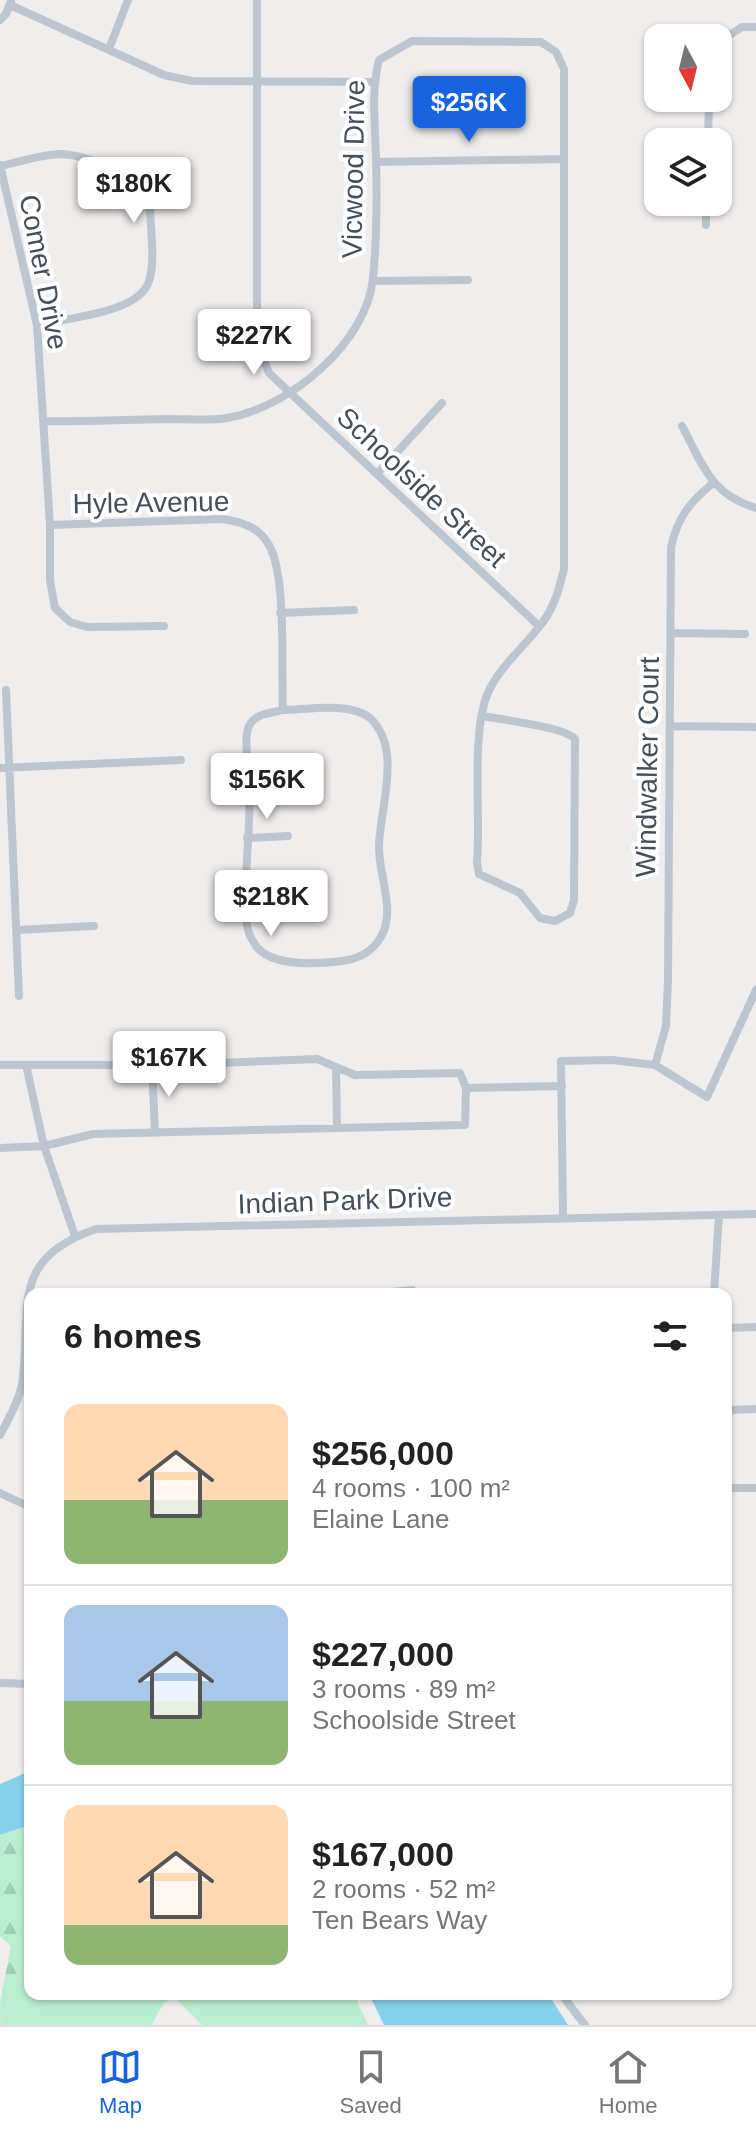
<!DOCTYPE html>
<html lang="en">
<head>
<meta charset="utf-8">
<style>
	body { margin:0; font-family:Arial,sans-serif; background:#f6f6f6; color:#222; height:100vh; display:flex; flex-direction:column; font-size:30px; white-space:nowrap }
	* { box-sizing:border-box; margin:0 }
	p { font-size:26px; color:#767676 }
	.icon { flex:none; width:44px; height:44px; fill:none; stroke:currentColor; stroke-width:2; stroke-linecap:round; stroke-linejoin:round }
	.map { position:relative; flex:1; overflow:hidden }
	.drawer { position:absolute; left:24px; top:1288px; width:708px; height:712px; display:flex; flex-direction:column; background:#fff; border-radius:16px; box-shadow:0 2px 6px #0004 }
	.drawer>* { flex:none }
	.needle { width:52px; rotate:173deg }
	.controls { position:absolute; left:644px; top:24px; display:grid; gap:16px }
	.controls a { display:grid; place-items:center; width:88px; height:88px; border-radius:16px; background:#fff; box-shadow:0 2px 6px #0004; font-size:40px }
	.price { position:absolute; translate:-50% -68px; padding:0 18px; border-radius:8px; background:#fff; color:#222; font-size:26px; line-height:52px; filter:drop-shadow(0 2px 4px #0008) }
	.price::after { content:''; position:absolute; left:50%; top:48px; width:24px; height:18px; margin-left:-12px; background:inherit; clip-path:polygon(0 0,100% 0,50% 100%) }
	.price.current { background:#1863de; color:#fff }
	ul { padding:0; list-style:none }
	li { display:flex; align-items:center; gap:24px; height:200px; padding:0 40px }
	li+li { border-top:2px solid #e0e0e0 }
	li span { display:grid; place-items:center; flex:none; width:224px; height:160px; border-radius:16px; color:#555 }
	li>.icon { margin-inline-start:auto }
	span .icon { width:96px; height:96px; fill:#fffc; stroke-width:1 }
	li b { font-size:34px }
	h2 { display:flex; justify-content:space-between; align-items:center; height:96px; padding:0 40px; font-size:34px }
	.tab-bar { display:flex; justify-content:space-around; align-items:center; height:112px; border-top:2px solid #e0e0e0; background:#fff; font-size:22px; color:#767676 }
	.tab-bar a { display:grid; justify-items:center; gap:4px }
	.tab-bar .current { color:#1863de }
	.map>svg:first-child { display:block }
	.green { fill:#baeed1 }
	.forest { fill:url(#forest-firs) }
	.water { fill:#87d1ec }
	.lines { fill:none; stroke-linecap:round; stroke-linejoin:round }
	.minor { stroke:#bdc6cf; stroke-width:8 }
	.labels { text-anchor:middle; stroke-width:8; stroke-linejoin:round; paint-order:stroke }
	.street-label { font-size:28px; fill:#454f5a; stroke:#fff }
</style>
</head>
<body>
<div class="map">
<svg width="756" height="2025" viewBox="0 0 756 2025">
	<defs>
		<pattern id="forest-firs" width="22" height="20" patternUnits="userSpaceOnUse" patternTransform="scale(2)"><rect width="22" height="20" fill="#baeed1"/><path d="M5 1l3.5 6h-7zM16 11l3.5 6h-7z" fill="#a1ceb6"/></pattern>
	</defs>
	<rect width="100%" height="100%" fill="#f0eded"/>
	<path class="green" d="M30,1944V1994H354L368,2025H202L175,1998L164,2003L151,2025H0Z"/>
	<path class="forest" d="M30,1825V1944L0,2024V2002L11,1946L0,1936V1835Z"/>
	<path class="water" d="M30,1771V1825L0,1835V1784Z
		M369,1994H548L568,2025H384Z"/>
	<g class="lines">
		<path class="minor" d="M257,0V309L261,352L269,373L539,626
			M10,5L164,75L192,81L373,82
			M0,20L6,14L11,1
			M718,43L742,27H756
			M109,49L128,0
			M708,142L709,98
			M376,162L563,159
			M0,165L37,325L50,525V580L55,608L70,622L87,627L164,626
			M0,166C20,162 42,154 62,154C89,155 142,178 150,206C150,228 156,260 149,281C140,313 67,318 37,325
			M706,202V225
			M373,281L468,280
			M45,421C85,422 126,420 166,419C186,419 208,421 227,418C289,408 367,343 373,278C377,239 377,197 376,157C375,124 371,92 379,60L412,41L541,42L556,52L564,69V569C560,585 556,601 547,616C529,644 500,664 487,695C471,737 481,816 477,863L479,874L520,893L540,918L555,921L570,913L574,900L575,739C565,727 503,720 483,716
			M682,426C703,465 710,494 756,508
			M377,474L442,403
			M50,525L223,519C242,522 259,527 269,545C287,576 281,671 283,710
			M280,613L354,610
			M671,633L745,634
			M6,690L19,996
			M283,710C306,710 353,701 371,719C403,750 379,810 379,848C379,876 396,910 381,937C372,952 359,959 342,961C318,964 272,967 256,946C252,940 247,930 247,924C242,873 253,822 249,772C248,759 243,737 250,724C257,713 272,713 283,710Z
			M670,726L756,727
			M0,768L181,760
			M247,838L288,836
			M17,930L94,926
			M0,1065H169L317,1059L355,1075L460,1073L466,1088L465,1125L93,1134L44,1146L0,1148
			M26,1065L44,1146L75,1236
			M152,1065L155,1133
			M655,1065L666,1026L668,980L671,547C678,517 689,503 712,484
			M336,1067L337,1128
			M466,1088L562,1086
			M563,1216L561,1061L612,1060L655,1065L707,1097L756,990
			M372,1294L412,1290V1294
			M714,1294L719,1215
			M726,1328L756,1327
			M726,1410L756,1409
			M0,1435C8,1420 19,1401 22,1384C33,1311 6,1260 96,1229L756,1214
			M726,1488H756
			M0,1493L30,1507
			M0,1683L30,1684
			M561,1994L585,2025"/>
	</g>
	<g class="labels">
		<g class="street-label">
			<text transform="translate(353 169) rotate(-89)" y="10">Vicwood Drive</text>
			<text transform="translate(44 272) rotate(79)" y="10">Comer Drive</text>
			<text transform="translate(422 487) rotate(43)" y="10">Schoolside Street</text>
			<text transform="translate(151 502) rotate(-1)" y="10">Hyle Avenue</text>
			<text transform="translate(647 767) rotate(-89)" y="10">Windwalker Court</text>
			<text transform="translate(345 1200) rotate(-2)" y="10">Indian Park Drive</text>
		</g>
	</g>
</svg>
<div class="controls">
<a><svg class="needle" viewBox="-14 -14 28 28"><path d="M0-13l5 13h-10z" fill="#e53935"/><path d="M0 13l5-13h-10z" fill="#767676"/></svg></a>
<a><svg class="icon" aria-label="layers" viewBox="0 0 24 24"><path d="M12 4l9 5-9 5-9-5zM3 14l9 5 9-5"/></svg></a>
</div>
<b class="price current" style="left:469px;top:144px">$256K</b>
<b class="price" style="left:134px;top:225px">$180K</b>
<b class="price" style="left:254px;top:377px">$227K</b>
<b class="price" style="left:267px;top:821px">$156K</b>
<b class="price" style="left:271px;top:938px">$218K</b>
<b class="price" style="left:169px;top:1099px">$167K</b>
<section class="drawer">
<h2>6 homes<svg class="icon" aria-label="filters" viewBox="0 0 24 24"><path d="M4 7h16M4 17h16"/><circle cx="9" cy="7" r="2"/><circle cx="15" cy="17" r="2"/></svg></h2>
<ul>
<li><span style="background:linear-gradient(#ffd9b3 60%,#8fb573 0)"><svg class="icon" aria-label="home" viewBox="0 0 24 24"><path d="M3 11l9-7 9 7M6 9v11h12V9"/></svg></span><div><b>$256,000</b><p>4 rooms · 100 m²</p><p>Elaine Lane</p></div></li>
<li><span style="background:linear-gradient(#a9c7e8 60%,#8fb573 0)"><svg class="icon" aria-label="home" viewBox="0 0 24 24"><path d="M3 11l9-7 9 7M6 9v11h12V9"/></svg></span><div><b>$227,000</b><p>3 rooms · 89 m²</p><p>Schoolside Street</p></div></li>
<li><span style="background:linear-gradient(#ffd9b3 75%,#8fb573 0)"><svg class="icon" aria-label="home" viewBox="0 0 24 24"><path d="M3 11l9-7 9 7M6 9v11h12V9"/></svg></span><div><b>$167,000</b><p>2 rooms · 52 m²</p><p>Ten Bears Way</p></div></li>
</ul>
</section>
</div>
<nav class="tab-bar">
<a class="current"><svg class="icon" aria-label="map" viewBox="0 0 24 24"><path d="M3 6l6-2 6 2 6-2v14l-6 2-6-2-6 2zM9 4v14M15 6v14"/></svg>Map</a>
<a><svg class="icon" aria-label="saved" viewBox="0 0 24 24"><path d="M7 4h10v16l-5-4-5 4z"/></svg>Saved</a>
<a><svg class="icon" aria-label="home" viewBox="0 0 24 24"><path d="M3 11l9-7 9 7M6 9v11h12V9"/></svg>Home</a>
</nav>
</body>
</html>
